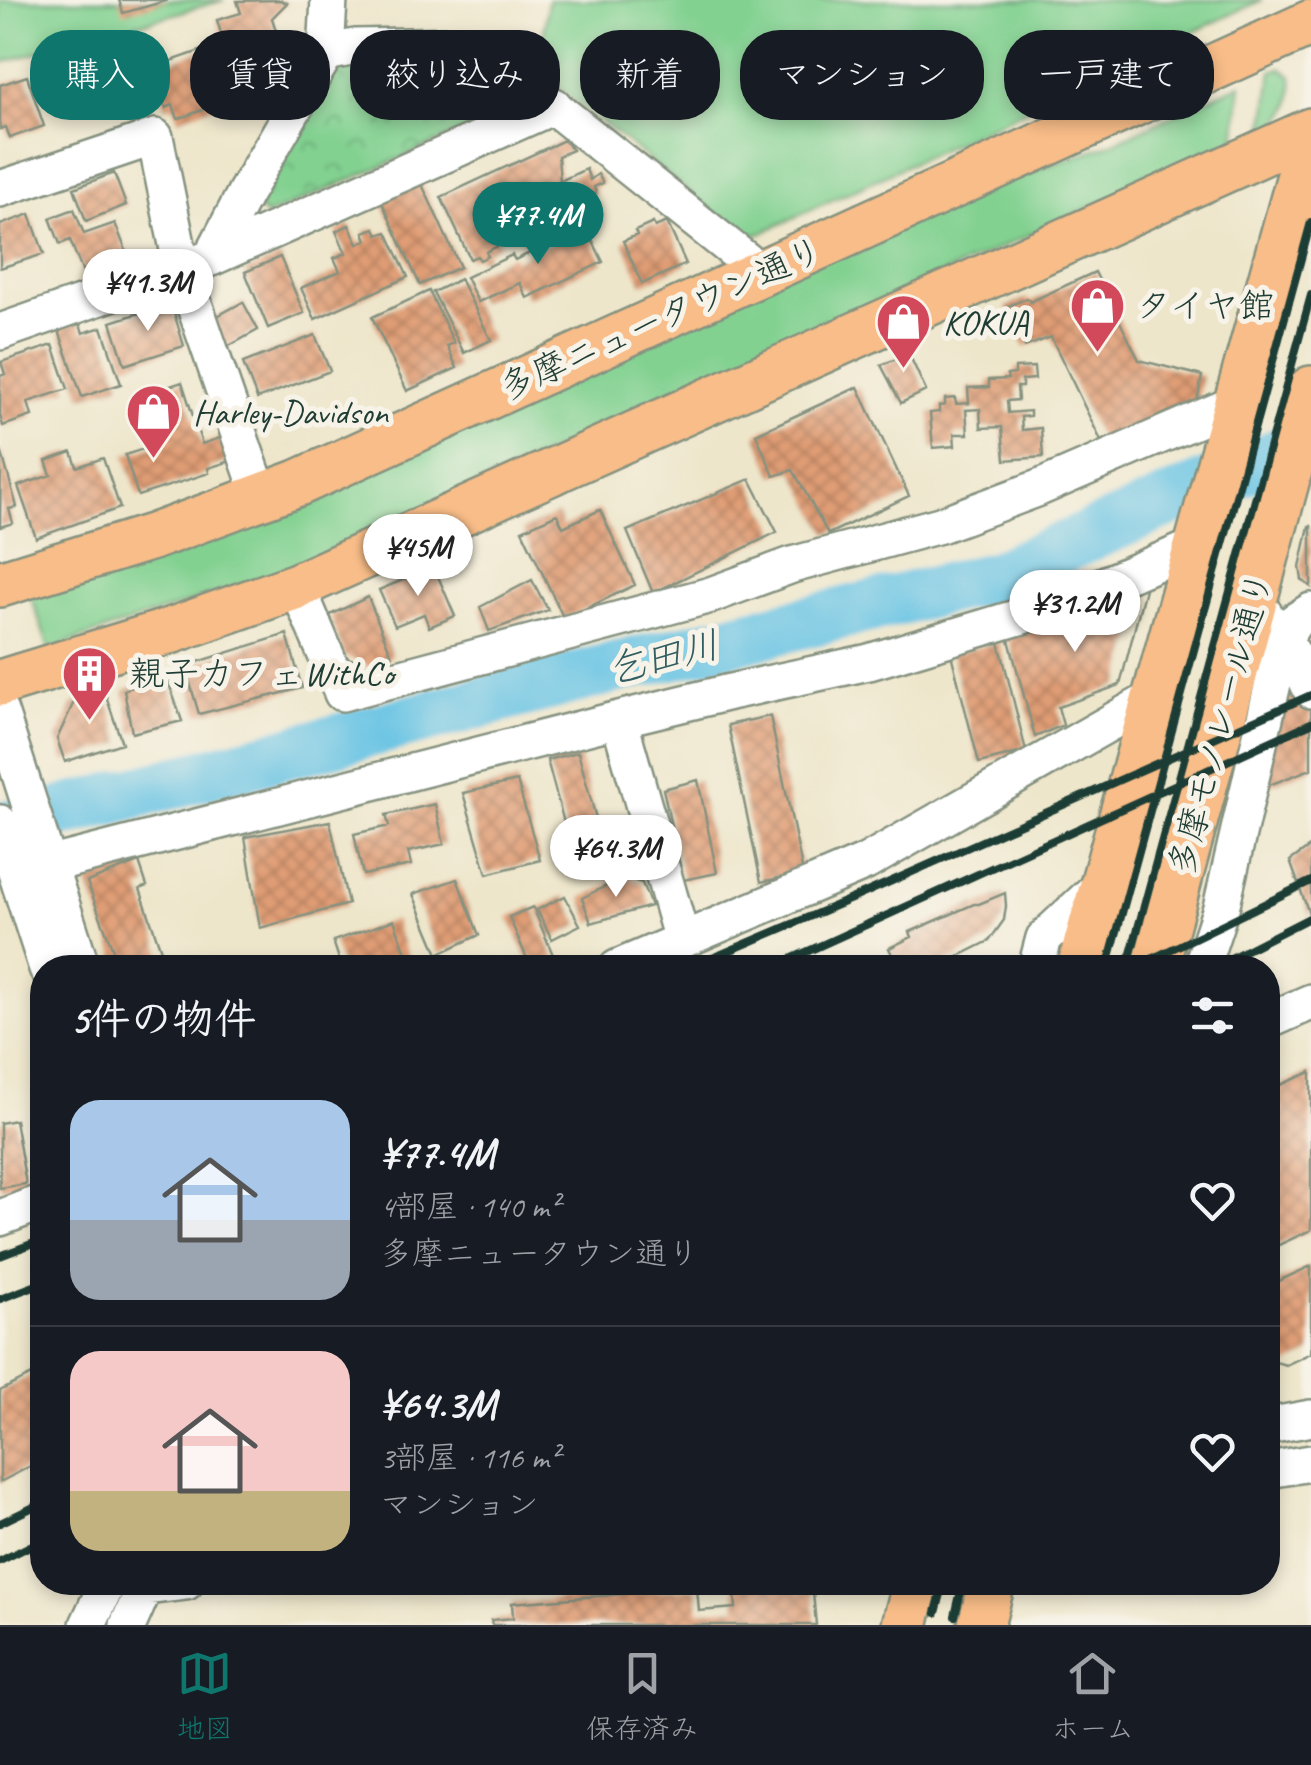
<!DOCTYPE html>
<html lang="ja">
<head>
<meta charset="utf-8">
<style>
	body { margin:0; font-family:Caveat,"Klee One",sans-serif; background:#242831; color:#f1f3f6; height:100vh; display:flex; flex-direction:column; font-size:38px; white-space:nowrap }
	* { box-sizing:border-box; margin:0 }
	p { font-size:32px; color:#9ea1a6 }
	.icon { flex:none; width:55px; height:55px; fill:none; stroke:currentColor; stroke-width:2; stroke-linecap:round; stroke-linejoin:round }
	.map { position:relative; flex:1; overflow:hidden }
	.details { position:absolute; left:30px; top:955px; width:1250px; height:640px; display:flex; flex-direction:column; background:#171b24; border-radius:40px; box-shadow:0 5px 15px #0003 }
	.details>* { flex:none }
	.hud { position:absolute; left:30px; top:30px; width:1252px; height:90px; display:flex; gap:20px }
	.price { position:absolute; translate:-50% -85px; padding:0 22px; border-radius:35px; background:#fff; color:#222; font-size:32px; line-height:65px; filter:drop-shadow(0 2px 5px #0008) }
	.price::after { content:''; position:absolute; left:50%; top:60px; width:30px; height:22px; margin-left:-15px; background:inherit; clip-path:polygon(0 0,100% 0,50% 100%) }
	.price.current { background:#0f766e; color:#fff }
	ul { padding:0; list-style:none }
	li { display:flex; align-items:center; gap:30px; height:250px; padding:0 40px }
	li+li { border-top:2px solid #363941 }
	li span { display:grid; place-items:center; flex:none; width:280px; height:200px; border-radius:30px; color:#555 }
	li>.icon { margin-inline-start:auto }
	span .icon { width:120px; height:120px; fill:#fffc; stroke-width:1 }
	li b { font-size:42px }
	h2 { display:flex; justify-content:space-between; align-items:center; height:120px; padding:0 40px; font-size:42px }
	.chip { padding:0 35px; border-radius:40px; background:#171b24; box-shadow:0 5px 15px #0003; font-size:35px; line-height:90px }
	.chip.current { background:#0f766e; color:#fff }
	.dock { display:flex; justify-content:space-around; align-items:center; height:140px; border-top:2px solid #363941; background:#171b24; font-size:28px; color:#9ea1a6 }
	.dock a { display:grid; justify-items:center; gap:5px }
	.dock .current { color:#0f766e }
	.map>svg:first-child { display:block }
	.grass { fill:#82d191; stroke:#508762; stroke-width:2.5 }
	.park { fill:url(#park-crowns); stroke:#508762; stroke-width:2.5 }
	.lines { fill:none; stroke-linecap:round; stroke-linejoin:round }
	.river { stroke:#66c3e4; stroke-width:52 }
	.building { fill:url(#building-cross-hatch) }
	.minor-casing { stroke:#869280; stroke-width:40 }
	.major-casing { stroke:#869280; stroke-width:50 }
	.minor { stroke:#fff; stroke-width:35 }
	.major { stroke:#f8bd88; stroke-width:45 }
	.rail { stroke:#1f3d34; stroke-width:8 }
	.labels { text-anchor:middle; stroke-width:10; stroke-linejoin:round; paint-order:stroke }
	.poi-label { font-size:35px; fill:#1f3d34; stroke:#f7f3e8; text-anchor:start }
	.street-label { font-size:35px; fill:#1f3d34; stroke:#f7f3e8 }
	.water-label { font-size:38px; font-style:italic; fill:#315e60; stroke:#f7f3e8 }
</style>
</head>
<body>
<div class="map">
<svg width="1311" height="1625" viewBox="0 0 1311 1625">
	<defs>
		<pattern id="park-crowns" width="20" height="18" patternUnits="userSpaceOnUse" patternTransform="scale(2.5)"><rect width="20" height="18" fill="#82d191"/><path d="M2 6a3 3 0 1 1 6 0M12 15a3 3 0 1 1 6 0" fill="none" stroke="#6aab77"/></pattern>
		<pattern id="building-cross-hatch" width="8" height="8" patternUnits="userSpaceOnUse" patternTransform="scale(2.5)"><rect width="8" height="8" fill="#e09d75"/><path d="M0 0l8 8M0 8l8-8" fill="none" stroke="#b58161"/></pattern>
	</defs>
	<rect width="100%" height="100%" fill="#f7f3e8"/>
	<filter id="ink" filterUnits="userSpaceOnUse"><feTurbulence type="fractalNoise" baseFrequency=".01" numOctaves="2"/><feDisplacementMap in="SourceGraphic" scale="20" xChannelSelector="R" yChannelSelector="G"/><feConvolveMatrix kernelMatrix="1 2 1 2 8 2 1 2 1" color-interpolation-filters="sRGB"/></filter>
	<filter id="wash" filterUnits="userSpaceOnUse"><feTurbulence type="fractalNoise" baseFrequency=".0048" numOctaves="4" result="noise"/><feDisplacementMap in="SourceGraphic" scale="40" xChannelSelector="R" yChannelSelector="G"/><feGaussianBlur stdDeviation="2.25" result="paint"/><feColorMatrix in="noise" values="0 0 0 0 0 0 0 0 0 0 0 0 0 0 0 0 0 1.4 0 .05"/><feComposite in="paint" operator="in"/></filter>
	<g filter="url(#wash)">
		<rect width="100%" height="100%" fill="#eee6cb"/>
		<path class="grass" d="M0,0H224L0,63Z
			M548,0H1262L748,239L539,72Z
			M1281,68L1292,76C1294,107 1289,116 1264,134L1272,71Z
			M1241,84L1235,142L288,570L49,649L30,593L980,189L1108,145Z"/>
		<path class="park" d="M460,59L485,66L512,90L508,112L266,216L254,204L331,75L353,63Z"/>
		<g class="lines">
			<path class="river" d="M0,828L609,669L995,577L1311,440"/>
		</g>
		<g id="blocks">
			<path class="building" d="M119,0H165L166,1L123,13Z
				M280,0L287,3L272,18L278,37L227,53L217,20L241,13L237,1Z
				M217,45L230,79L223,82L230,100L178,119L173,105L166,108L156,80L161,78L157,66Z
				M27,76L44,126L10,138L6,127L0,129V85Z
				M564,140L572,150L558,156L560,181L586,169L590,180L598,174L603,183L594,187L596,193L497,238L500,245L486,252L488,256L480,260L477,256L470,259L441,197Z
				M114,173L126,205L86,221L74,188Z
				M420,180L460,267L420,285L380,198Z
				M74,209L84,234L115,223L134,271L89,288L70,240L60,244L50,218Z
				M30,214L44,254L0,268V225Z
				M667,222L686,264L642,284L623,241L637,235L635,231L653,223L655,227Z
				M349,225L358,244L367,240L364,232L375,228L378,235L387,232L408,277L315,319L301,288L340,271L334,258L346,253L336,231Z
				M586,227L603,262L527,298L520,283L478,302L466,277L512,255L515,260Z
				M280,257L304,313L268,328L245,272Z
				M1095,272L1139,360L1202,376L1197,402L1102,443L1051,337L1025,347L1006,307L1027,298L1030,302Z
				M460,279L491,340L464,353L433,292Z
				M429,291L454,343L447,346L457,368L407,391L372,317Z
				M243,302L258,330L227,347L212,319Z
				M171,303L184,346L125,365L111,322Z
				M79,322L83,333L102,327L121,384L82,397L58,328Z
				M315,335L330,371L257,399L243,363Z
				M53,345L68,389L28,402L32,416L3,426L0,416V376L5,374L1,362Z
				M909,354L926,391L901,403L881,365Z
				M1034,367L1035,379L1022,380V387H1017L1018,400L1007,401L1008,413L1030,411V416L1021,417L1022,430L1041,428L1043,457L1005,460L1002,427L981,428L980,409L966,410L968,434H954L955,446L933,448L930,413L939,412V406L945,405V399L955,398L956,404L969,403L968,388L989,387V380L1008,379L1007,375L1015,374V368Z
				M182,382L202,444L223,437L231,461L208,468L209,473L138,496L125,455L156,445L140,396Z
				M858,387L909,496L828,534L793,470L774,476L756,434Z
				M1,450L17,507L9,509L13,523L0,527Z
				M72,452L77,467L103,458L120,508L36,538L18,486L51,475L46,461Z
				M750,479L777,532L653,593L627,531Z
				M600,510L635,585L564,619L522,530L557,514L563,527Z
				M1309,526H1311V587L1302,580L1300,567Z
				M434,567L455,616L429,627L424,614L395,626L379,590Z
				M532,580L548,610L489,631L480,607Z
				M1147,581L1120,685L1058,707L1063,725L1035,737L1008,636Z
				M368,597L392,656L369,667L344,656L330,615Z
				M287,634L302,688L199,714L185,666Z
				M999,642L1026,751L979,763L951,654Z
				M1311,651V769L1248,793L1214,702Z
				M166,675L182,721L132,733L124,690Z
				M105,693L122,743L65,762L57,739L73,704Z
				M770,716L803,873L761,882L728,725Z
				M578,752L607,859L576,867L547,760Z
				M698,780L717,873L683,880L663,789Z
				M517,781L540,860L487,874L463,793Z
				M435,804L444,844L408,852L411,865L363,875L354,834L389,826L386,815Z
				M330,821L348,904L260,928L245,837Z
				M1311,846V919L1290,861Z
				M139,862L147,886L140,889L167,968H120L87,882Z
				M624,877L642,883L651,906L591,923L582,898Z
				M457,879L479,935L438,954L413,894Z
				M1005,893L1006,906L1004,920L989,941L935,968H898L889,948L912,937L910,932L974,904H979Z
				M565,896L580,925L552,939L537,910Z
				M533,907L556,962L543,968H531L509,917Z
				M394,920L409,961L390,968H342L333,941Z
				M1311,1072V1230L1268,1250V1090Z
				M15,1120L26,1184L0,1188V1123Z
				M1311,1266V1353L1286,1365L1268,1360V1282L1272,1284Z
				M42,1370V1460L0,1482V1391Z
				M734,1582H812L816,1625H492L491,1620L513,1618L512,1603L697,1588L699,1611L736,1608Z"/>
		</g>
	</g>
	<g filter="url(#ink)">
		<use href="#blocks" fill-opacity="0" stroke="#869280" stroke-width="2.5"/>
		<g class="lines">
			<defs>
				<path id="minor" d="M326,53L329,0
					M0,189L155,137L182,269L261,498
					M211,258L245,193L326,53L355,47L463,45L478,48L491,57L762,273
					M0,332L211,258L554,106
					M297,586L342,693L711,595L792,565L940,525L1039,488L1236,403
					M1311,611L1295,621L1283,640L1299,663L1311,690
					M0,712L82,968
					M619,719L682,940
					M0,823L47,968
					M48,865L619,719L730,692L869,662L1049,608L1196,546
					M617,968L866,862L1155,697
					M1036,968L1044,938L1105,881
					M1201,968L1221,908L1283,640L1253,598
					M1268,1021L1311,1002
					M0,1218L42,1202
					M1268,1426L1311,1418
					M1268,1470L1311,1463
					M141,1582L146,1587L186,1582
					M88,1625L108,1582
					M128,1625L147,1582"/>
				<path id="major" d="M0,584L152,537L298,483L1311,23
					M0,683L173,630L297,586L1311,131
					M1080,968L1311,136
					M1155,968L1311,389
					M905,1625L916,1582
					M981,1625L992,1582"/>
			</defs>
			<use href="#minor" class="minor-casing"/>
			<use href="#major" class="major-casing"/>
			<use href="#minor" class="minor"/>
			<use href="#major" class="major"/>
			<path class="rail" d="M689,968L858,896L1311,695
				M771,968L1311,723
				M1107,968L1311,222
				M1127,968L1311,295
				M1133,968L1311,881
				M1211,968L1311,917
				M0,1256L42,1240
				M0,1299L42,1283
				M0,1523L42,1503
				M0,1561L42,1540
				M936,1613L944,1582
				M955,1616L963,1582"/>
		</g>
	</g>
	<defs>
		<symbol id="shop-pin" viewBox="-11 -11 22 30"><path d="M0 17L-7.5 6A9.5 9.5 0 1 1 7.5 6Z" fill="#d1495b" stroke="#f7f3e8"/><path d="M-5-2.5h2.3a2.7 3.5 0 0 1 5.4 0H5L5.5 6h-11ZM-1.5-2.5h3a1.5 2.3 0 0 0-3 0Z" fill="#fff"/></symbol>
		<symbol id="building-pin" viewBox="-11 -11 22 30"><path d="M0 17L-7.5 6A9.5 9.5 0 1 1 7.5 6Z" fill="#d1495b" stroke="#f7f3e8"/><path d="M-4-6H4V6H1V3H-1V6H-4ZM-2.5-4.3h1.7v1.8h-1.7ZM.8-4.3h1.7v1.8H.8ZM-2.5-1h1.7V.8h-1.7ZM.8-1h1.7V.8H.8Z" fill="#fff"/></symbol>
	</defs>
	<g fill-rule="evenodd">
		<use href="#shop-pin" x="1066" y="274" width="63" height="86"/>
		<use href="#shop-pin" x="872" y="290" width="63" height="86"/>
		<use href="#shop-pin" x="122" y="380" width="63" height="86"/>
		<use href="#building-pin" x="58" y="642" width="63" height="86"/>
	</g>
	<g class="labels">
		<g class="poi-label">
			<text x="1136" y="317">タイヤ館</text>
			<text x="943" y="334">KOKUA</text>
			<text x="193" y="424">Harley-Davidson</text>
			<text x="129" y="685">親子カフェWithCo</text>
		</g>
		<g class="street-label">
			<text transform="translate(661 318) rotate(-24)" y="12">多摩ニュータウン通り</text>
			<text transform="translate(1220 723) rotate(-75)" y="12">多摩モノレール通り</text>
		</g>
		<g class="water-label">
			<text transform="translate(663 657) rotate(-14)" y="13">乞田川</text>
		</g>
	</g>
</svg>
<b class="price current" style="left:538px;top:267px">¥77.4M</b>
<b class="price" style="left:148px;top:334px">¥41.3M</b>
<b class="price" style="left:418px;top:599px">¥45M</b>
<b class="price" style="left:1075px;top:655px">¥31.2M</b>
<b class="price" style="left:616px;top:900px">¥64.3M</b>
<div class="hud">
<a class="chip current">購入</a>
<a class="chip">賃貸</a>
<a class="chip">絞り込み</a>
<a class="chip">新着</a>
<a class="chip">マンション</a>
<a class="chip">一戸建て</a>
</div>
<section class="details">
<h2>5件の物件<svg class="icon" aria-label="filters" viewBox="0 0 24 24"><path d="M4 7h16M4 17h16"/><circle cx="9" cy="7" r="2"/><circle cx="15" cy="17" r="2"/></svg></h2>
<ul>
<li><span style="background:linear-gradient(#a9c7e8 60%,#9aa5b1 0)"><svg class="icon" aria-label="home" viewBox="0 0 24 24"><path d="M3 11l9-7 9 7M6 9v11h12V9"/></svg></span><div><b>¥77.4M</b><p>4部屋 · 140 m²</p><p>多摩ニュータウン通り</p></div><svg class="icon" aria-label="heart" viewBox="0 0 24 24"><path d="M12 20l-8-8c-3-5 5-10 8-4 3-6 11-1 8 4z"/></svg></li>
<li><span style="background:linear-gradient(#f6c9c9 70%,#c2b280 0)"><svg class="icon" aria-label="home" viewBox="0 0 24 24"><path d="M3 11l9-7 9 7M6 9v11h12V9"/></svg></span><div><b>¥64.3M</b><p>3部屋 · 116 m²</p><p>マンション</p></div><svg class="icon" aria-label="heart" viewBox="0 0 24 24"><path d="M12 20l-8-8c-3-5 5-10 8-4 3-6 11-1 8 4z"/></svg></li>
</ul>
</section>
</div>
<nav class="dock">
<a class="current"><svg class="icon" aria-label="map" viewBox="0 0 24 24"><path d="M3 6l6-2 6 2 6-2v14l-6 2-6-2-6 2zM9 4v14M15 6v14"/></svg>地図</a>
<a><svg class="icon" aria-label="saved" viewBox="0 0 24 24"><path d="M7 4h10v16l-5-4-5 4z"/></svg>保存済み</a>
<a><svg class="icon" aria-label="home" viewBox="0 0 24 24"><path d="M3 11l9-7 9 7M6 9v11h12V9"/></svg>ホーム</a>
</nav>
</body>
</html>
